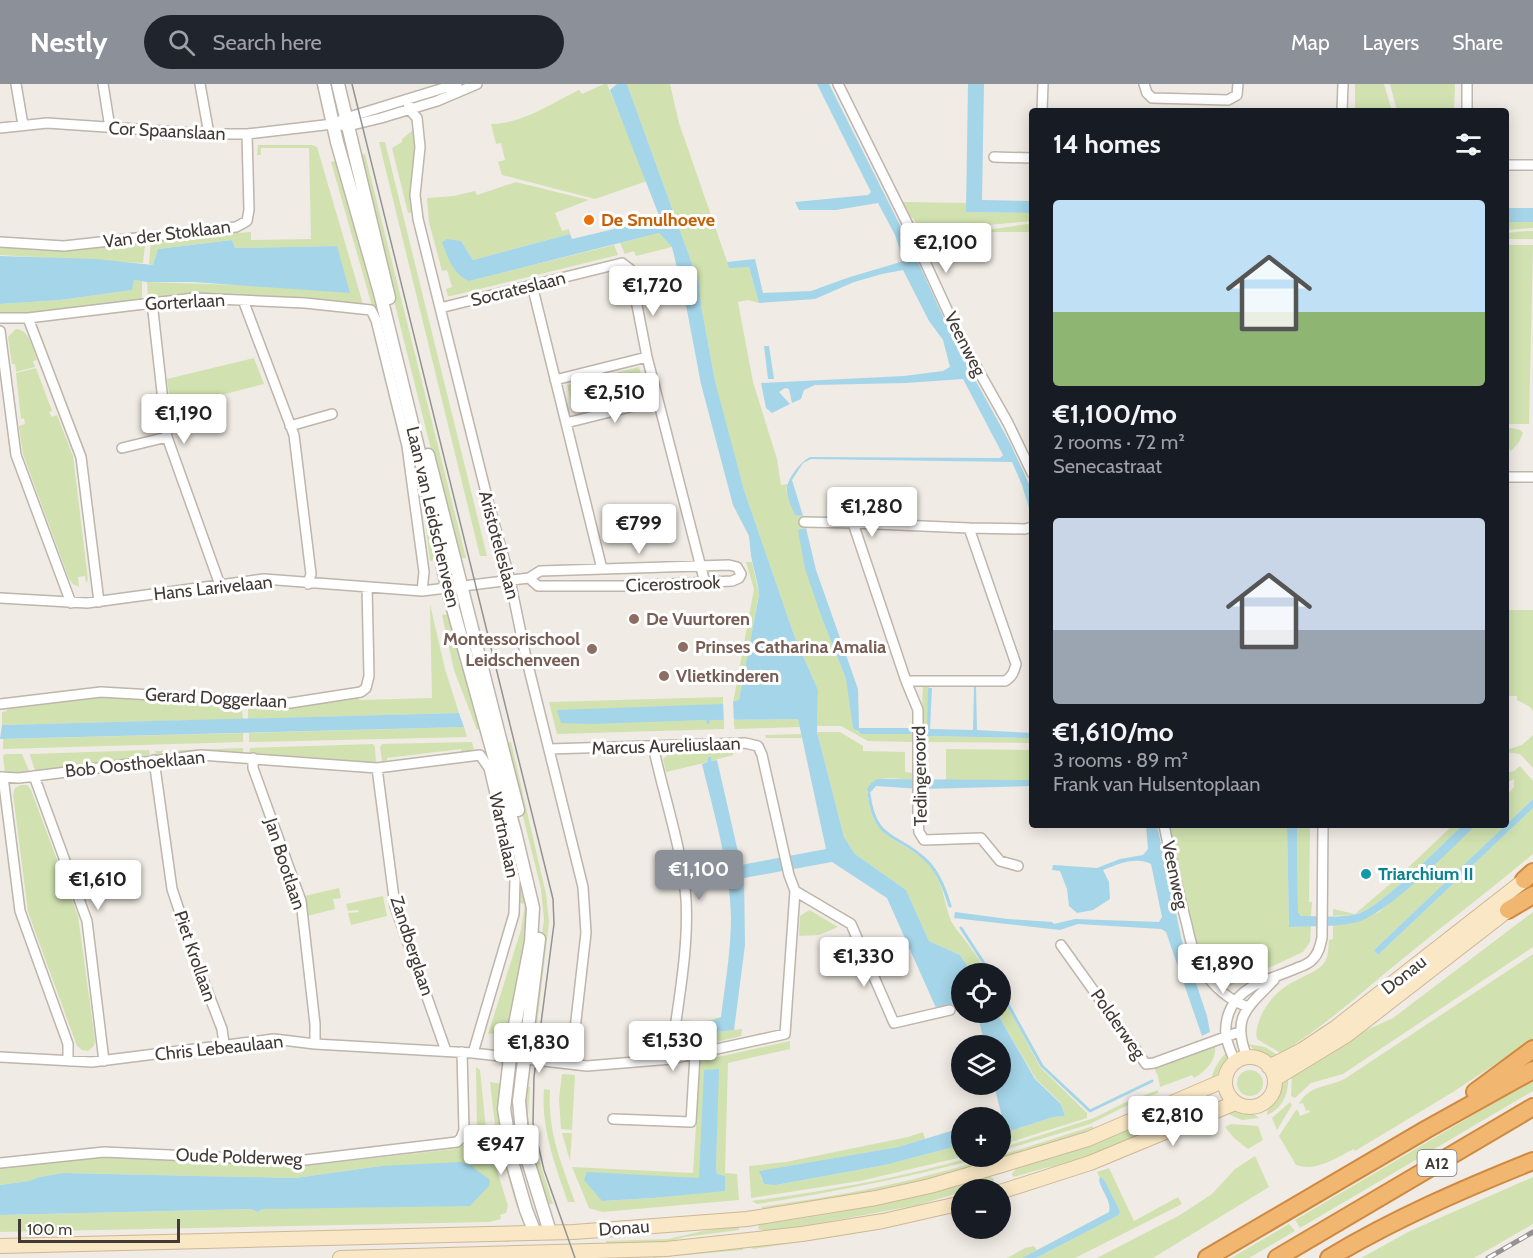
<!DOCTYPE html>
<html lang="en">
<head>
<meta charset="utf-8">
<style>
	body { margin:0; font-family:Cabin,sans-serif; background:#20242c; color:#f1f3f6; height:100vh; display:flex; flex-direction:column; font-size:22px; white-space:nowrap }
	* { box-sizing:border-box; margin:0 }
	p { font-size:20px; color:#9ea1a6 }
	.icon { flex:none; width:33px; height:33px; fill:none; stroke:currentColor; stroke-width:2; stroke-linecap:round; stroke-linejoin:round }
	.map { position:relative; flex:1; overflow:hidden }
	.details { position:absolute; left:1029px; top:24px; width:480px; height:720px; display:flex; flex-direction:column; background:#171b24; border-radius:6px; box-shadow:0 3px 15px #0003 }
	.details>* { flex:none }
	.buttons { position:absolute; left:951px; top:879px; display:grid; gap:12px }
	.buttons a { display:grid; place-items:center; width:60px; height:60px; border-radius:50%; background:#171b24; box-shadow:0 3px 15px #0003; font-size:30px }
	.scale { position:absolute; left:18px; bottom:15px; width:162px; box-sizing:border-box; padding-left:6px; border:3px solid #423b35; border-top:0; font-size:16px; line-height:21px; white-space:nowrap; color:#423b35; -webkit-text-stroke:4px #fff; paint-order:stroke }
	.price { position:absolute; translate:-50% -51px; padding:0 14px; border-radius:6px; background:#fff; color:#222; font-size:20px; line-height:39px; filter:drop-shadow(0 2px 3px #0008) }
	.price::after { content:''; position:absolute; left:50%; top:36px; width:18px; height:14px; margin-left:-9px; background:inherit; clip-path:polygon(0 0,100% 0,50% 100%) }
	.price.current { background:#8c9099; color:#fff }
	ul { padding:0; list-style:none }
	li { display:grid; align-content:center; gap:12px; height:318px; padding:0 24px }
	li span { display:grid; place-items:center; height:186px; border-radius:6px; color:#555 }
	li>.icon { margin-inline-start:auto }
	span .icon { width:108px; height:108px; fill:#fffc; stroke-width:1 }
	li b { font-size:26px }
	h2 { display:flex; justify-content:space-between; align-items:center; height:72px; padding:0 24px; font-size:26px }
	header { display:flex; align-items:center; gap:36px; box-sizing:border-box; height:84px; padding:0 30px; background:#8c9099; color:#fff }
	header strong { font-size:28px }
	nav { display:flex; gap:33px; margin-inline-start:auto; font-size:21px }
	.search { width:420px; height:54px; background:#20242c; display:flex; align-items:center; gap:15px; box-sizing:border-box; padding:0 21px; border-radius:33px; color:#9ea1a6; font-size:22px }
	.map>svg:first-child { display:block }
	.green { fill:#d1e2b0; fill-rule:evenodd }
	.water { fill:#a5d5e9 }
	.pier { fill:#f0ebe4 }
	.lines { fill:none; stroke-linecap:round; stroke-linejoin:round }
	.stream { stroke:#a5d5e9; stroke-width:3 }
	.minor-casing { stroke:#beb5ab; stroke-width:12 }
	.tertiary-casing { stroke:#beb5ab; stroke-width:15 }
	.secondary-casing { stroke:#cdb897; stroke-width:16 }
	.motorway-casing { stroke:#cf8940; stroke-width:20 }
	.minor { stroke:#fff; stroke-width:9 }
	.tertiary { stroke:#fff; stroke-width:12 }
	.secondary { stroke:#f9e7c5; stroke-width:14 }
	.motorway { stroke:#f1b66f; stroke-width:16 }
	.tram { stroke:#939393; stroke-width:1.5 }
	.rail-casing { stroke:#939393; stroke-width:5 }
	.rail { stroke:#fff; stroke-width:3; stroke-dasharray:9; stroke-linecap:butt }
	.food-dot { fill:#e8710a; stroke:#fff; stroke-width:2 }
	.education-dot { fill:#8d6e63; stroke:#fff; stroke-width:2 }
	.culture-dot { fill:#0f9aa8; stroke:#fff; stroke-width:2 }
	.labels { text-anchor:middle; stroke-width:6; stroke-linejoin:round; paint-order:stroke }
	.shield { fill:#fff; stroke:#7b7672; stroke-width:1.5 }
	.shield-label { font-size:16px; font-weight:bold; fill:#423b35 }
	.street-label { font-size:18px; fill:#423b35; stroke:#fff }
	.food-label { font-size:18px; font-weight:bold; fill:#c56008; stroke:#fff; text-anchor:start }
	.education-label { font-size:18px; font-weight:bold; fill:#785e54; stroke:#fff; text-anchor:start }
	.culture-label { font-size:18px; font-weight:bold; fill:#0d838f; stroke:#fff; text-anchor:start }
</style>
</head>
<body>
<header>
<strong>Nestly</strong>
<div class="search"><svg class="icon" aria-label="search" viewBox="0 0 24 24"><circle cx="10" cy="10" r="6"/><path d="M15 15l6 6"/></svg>Search here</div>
<nav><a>Map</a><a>Layers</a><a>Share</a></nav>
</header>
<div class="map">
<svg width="1533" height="1174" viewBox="0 0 1533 1174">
	<rect width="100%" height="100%" fill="#f0ebe4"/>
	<path class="green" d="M604,0H607L647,97L595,115L502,91L498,78L505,76L501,59L496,60L491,40C524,39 550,20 579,6L582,10Z
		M627,0H670L679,39L729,183H749L759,219L748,216L738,218L753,298L777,375L781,401L788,400L786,406L795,431L803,432L806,444L799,446L823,537L846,595L857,648L911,650V644L914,643V655L912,658L868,657L841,642H817L818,606L794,551L744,406L731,360L715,297L701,221L699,199Z
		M1355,0H1384L1392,27H1355Z
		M1390,0H1455L1454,27H1397Z
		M413,46C417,74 410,100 412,128L408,129L392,64L402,58V55Z
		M379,58H385L487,472H480Z
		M258,61H312L317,63L363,220L204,209L148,214L147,198L238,201L337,162L235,164L232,156L158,165L153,181L149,180L151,156L237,146L239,149L251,148V156L311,155L309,64H261V71H257Z
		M365,70L466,474H458L358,72Z
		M339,76L381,225L438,476L430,477L421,404H417L412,366L381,236L372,222L331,78Z
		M516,98L589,116L555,129L562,147L569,145L570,150L473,176L461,157L469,197L614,161L618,171L451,212H448L446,205L452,203L447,186L442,187L429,138L427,114L454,112L475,107L477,111Z
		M901,118L967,119V128L1032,129V137L957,144L919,143L913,134H910Z
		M1506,138H1533V144L1506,146Z
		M1028,140H1032V148H974Z
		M1527,147H1533V155H1506V149Z
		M659,149L672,163L636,172L634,167L625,170L620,159Z
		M139,158L140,162L145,161L143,179L0,171V162Z
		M1506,161H1533L1529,340H1506Z
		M134,196L142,197V215L16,231L0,230V220L60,216L131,206Z
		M16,245C30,246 32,264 37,276L33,277L35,283L16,288L15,280H12L8,253Z
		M254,274L264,300L171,324L167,295Z
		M639,283L646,309L574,328L567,301Z
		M36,284L52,327L49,328L52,333L57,331L73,372L88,496L86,499L85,492L78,493L79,503L73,500L69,495L23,370L19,342L25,340L24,334L21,335L16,289Z
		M1511,344L1520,346L1523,349L1519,358L1511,367L1506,363V345Z
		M746,478H752L759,510L739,617L733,619L754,505Z
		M1506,506H1509V526H1533V627L1530,623L1517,616V612H1506Z
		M430,520L445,585L459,629L248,635V625L252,624V620L358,613L359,616L432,614Z
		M451,530L482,643L477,646L454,586L442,531Z
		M923,600H929L927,644L925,652L1032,654V659L923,658L921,655Z
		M101,611L238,620V625H242L243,635L2,641V628L7,627V622Z
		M723,613V620L561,639L707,636V640L709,636H724V645L557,650L549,618Z
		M798,635L800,643L735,645L733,636Z
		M464,643L467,653L249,658V649Z
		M817,648H840L863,662V667L905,668V688L914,689V696C896,695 865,688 868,713C874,762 909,754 932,785C944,801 944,819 951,837C955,844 962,852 967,859C975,869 981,879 988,889H972L960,871L929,857L906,806L855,770L844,753Z
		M243,649V658L3,665V655Z
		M801,650L802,654H766L765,651Z
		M1533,651V684L1520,670L1506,668V666L1522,661Z
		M472,658L474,667L462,669L461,665L387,674V678L382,677L380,663L382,660Z
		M511,658L546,810L549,838L536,949L530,948L544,835L541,805L505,659Z
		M373,660L375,663L376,680L249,669L250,664Z
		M243,664V670L199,667L156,671L155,667Z
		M946,665L1032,666V696H946Z
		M149,666L150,672L35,687L30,671V670Z
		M671,668H733V671L711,677L708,674V678L666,688L663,675Z
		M5,670H22L30,689H5L3,672Z
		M1520,682L1533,697V715L1506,741V712L1514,703V695L1506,699V689L1514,687Z
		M21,701H27L31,706L78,832L95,956L94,962L88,967L82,966L77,962L28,828L13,710L15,704Z
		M1533,724V770C1489,807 1444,841 1400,877C1364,906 1333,935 1295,960L1294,965L1284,971L1257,955C1255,947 1258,940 1261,932C1269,914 1283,902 1301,894C1309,889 1318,887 1324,879C1329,872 1328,864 1329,856L1333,855V841L1354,839L1379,828L1476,741H1506L1374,866L1378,871Z
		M1168,741H1287L1289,843L1311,842L1310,858L1303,868L1225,904L1203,879L1199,869Z
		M1297,741H1310L1309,818H1312L1311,832H1301L1298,828Z
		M1453,741H1463C1441,761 1381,824 1356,830C1349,832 1340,831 1333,832V825L1355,830L1396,795Z
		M520,794L530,826L528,857L510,945H507L506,948L488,950L521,846L525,820L520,819Z
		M339,804L341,814L333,815L335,825L307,832L304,812Z
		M383,812L387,832L351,841L348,829L359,828L358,826L348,827L346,820Z
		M809,826L811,827L838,843L819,851L799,852L800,832Z
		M1533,828V863L1343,990L1311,999L1295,1014L1291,1012L1292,990L1347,955L1393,934Z
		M1533,870V955L1453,1008L1355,1067L1354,1065C1335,1074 1317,1088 1296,1081L1279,1052L1296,1026H1298L1300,1032L1310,1028L1309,1026L1306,1027L1303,1019L1299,1020C1310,1000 1328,1004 1346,994Z
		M1001,910L1040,983L1087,1029V1034L1001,1061V1050L1053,1033L1065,1032L1061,1019L1036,995L997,929L1000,928Z
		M720,933L706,949L742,945L741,952L691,964L683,962L681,957L684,936L703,938Z
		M790,957V965L728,979L725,1089L737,1090L739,1116L602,1128L589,1124L572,1083L693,1089L700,977ZM718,985L716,1083L717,1090L725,1106L653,1114L602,1117L690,1094H699Z
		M1215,960C1217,975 1207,987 1194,994L1192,991L1160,1003L1158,992L1154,984Z
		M1248,960L1265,963L1279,972C1267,978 1257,969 1248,960Z
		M1228,967L1226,981L1211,997C1212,987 1220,974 1228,967Z
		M476,983L480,986L486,1045H477Z
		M1237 999a13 13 0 1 1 26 0a13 13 0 1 1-26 0Z
		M562,990L575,991L572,1046L561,1045L559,1015Z
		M1288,994C1289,1010 1282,1025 1267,1031C1267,1021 1281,1001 1288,994Z
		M1533,996V1007L1300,1144L1295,1136Z
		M490,998L502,1000L499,1037L501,1056L519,1123L517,1124L496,1050Z
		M523,1002L530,1003L528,1032L531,1051L553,1120H546L530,1071Z
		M544,1005L550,1006C547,1046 562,1081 575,1118H568C555,1081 541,1045 544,1005Z
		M1158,1006V1009L1126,1022L1090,1040L1001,1067V1064L1094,1034L1124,1019Z
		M1202,1010L1210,1026L1182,1036L1176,1023Z
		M1290,1018L1292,1021L1277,1046L1272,1034Z
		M1235,1025L1252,1028L1259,1034L1242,1036L1224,1028Z
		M1142,1039L1145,1040L1149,1050L1094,1074L1045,1084L1017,1092L1013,1093L1012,1090L1017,1083L1092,1061Z
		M1231,1040L1258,1042L1263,1056L1248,1065L1234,1054L1225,1043Z
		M1093,1042L1094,1046L1092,1047L933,1095L880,1108L764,1126L761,1123C814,1115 867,1107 918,1094C978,1079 1034,1061 1093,1042Z
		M923,1048L925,1055L898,1063L760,1087L761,1095L776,1101L885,1081L961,1061L962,1073L860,1097L751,1114L749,1082L786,1078L908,1053Z
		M562,1049H572L570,1077Z
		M469,1050H486L508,1122L506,1129L500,1131L501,1135L489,1138L0,1148V1131L250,1125L258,1128L262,1125L488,1102L381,1082L295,1094L63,1089L39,1093L29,1097L0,1101V1084L107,1072L295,1083L454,1065L465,1060Z
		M1255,1072L1269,1103L1153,1174H1097L1180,1131L1212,1110L1235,1085Z
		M972,1073H984C909,1094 833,1108 757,1120L752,1117C826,1107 900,1094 972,1073Z
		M1109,1084L1134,1137L1178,1113L1182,1120L1075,1174H1036L1119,1131L1120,1127L1105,1097L1100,1094L1097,1088Z
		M989,1092L994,1095L992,1100L972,1105L962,1106L961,1108L918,1121L771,1148L758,1145L759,1141L763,1140C839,1130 915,1115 989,1092Z
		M1533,1093V1140L1474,1174H1361L1410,1147Z
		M910,1137L853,1150L753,1165L751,1162Z
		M1289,1140L1295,1147L1249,1174H1231Z
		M739,1142V1146L685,1153L663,1159L607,1161L606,1157L668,1155L703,1147Z
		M1034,1162L1037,1166L1022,1174H1007L1025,1164Z
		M743,1163V1166L652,1174L655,1171Z"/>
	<path class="water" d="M617,0H627L699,199L701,221L715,297L744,406L794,551L818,606L817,648L844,753L855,770L906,806L929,857L960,871L972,889L962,890L961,918L936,924L887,814L832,778L744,794L745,861L734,946L706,949L704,945L706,940L721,933C725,900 731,867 731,833C730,782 714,730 702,680L708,678V673H711V677L717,676L741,781L826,765L798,635L710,636L709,640H707L706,636L591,640L561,639L557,626L723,620L739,616L759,511L758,502L751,472L749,452L733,421L701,300L686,221L672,163L659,149L469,197C454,191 447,173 442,158L447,155L461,157L473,176L570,150L572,155L660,134L610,6Z
		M817,0H829L913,167L956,261L1010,359L1024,389L1032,407V434L1022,401L1012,378L811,375L803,379L792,396L803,432L795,431C792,424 788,416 787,408C785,397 800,378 810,373L1000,374L1003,371L963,295L906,299L815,301L804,306L801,315L792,319L789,305L785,304L779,308L790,320L772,329L766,324L761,299L904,292L943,287L950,283L943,256L929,237L903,186L882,190L854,198L815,215L759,219L749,183L729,184L727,178L755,175L763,209L811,207L850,193L904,177L895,151L878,119L836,126H799L795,118L868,111L871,108Z
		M968,0H984L982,116L1032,117V129L966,128Z
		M1506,124H1533V138H1506Z
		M232,156L235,164L337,162L350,209L193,198H147L134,196L132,206L60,216L0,220V172L96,175L153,181L158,165Z
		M764,262H769L774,295H768Z
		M806,444L816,486L858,605L859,644H911V650H862L853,644L846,595L823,537L805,485L798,446Z
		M974,603H976L977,646L1032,649V654L924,652L925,644L927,643L928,604H932L930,645L973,646Z
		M459,629L464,643L0,655L2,641Z
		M877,695L1032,696V702L922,705L876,702L869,710L867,705L871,699Z
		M1533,715V724L1378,871L1374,866Z
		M1146,741H1157L1182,857L1207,932L1210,948L1202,952L1166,848L1161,845L1078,840L1060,846L954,834L955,828L1008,835L1052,838L1054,840L1075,835L1159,838L1162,833L1151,780C1136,772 1118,780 1103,786L1109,798L1110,815L1093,826L1077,829L1069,822L1067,805L1060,787L1052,786L1053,781L1097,784L1120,775L1143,771L1148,765Z
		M1287,741H1297L1298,828L1301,832C1319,832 1340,834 1357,830C1382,823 1441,761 1463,741H1476C1452,764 1384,834 1354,839C1333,843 1310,842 1289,843Z
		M977,929H997L1035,995L1061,1020L1065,1032L1053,1033L1001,1050L1000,1033H1002L994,1001L1000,1000V962L985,961Z
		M719,985L716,1083L717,1090L725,1092V1107L653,1114L602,1117L584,1096L587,1088L699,1094L704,986Z
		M961,1044V1061L885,1081L776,1101L764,1100L759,1087L898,1063Z
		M461,1078L470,1081L490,1096L489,1102L470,1122L262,1125L258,1128L250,1125L0,1131V1101L29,1097L39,1093L63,1089L295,1094L381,1082Z
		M1101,1093L1105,1097L1120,1127L1119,1131L1036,1174H1022L1109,1128C1112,1116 1100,1106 1099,1095Z"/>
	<path class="pier" d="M733,616L734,639H724L723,617Z"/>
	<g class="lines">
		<path class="stream" d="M869,710C875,759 899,749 927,777C939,789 945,806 950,822
			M961,844L991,890
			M1000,906L1042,982L1090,1027L1152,997"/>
		<defs>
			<path id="minor" d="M16,0L23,41
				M103,0L110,44
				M200,0L209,50
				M457,0L346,34L333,40L348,42L381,34L437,17L477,0
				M838,0L910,145L960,254L1008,339L1032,389
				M1144,0L1147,9L1152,14L1228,16L1237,11L1238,0
				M407,16L410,26L417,34L420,63L415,111L418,135L489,421L510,496L525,569L583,803L586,849L571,980
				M1042,27L1043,0
				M1342,27L1343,0
				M1467,27V0
				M0,44L47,39L209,50H247L333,40
				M994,73L1032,74
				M1506,81H1533
				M0,158L64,162L236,143L247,137L249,126L247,50
				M532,201L602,485
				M243,216L294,351L311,490L308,500
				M152,218L167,353L220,501
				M440,224L622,179L630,185L647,273L705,499
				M0,234H28L194,214L305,219L371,226L376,236L407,362L424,488L422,507
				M28,234L81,373L99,518
				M0,247L16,371L71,519
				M555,296L647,273
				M566,339L658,316
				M290,342L332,330
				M122,364L167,353
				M1506,393H1533
				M804,438L853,439
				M853,439L969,444L1016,580C1014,588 1012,593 1005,597H906Z
				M969,444L1025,445L1032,443
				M0,514L87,519L264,495L422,507L529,494L540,487L729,481L737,483L741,490L739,494L732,497L631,502H538L529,494
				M906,597L918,626V738L919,748L924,756L981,754L1000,777L1018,782
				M0,620L101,608L290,619L361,608L366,604L369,592L367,503
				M653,662C664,713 682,764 686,815C689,868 677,922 671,975
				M253,674V684L301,817L315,940V960
				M154,676L172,805L197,880L222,945L224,960
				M377,684L395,822L446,967
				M34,692L87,837L104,977
				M0,693L19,694L201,671L377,684L480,671L489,684L515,796L514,830L473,969
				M3,693L20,827L68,960V977
				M1164,741C1171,775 1178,808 1187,841C1190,856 1194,873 1202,885C1213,902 1229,916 1248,923
				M795,807L851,840L894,939L950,926
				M1061,861L1146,980L1154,979L1239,948
				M0,973L92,978L274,955L315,960L473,969L587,982L671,975L785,950L795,807L789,791L762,671L758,662L745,659L549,665
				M1247,973C1231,933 1247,924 1274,896
				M1235,978C1232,970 1227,960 1226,952C1225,943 1227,932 1231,924C1244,899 1273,895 1297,884C1303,882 1309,880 1313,875C1319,869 1320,862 1322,854L1323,741
				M613,1035L691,1038L695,971
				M0,1079L104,1068L297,1077L457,1058L461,1054L464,1046L462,968"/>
			<path id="tertiary" d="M324,0L337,58L380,209L421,376L447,503L515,748L533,824L531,858L512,956L504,1025L513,1081L526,1126L535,1149
				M338,0L389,214
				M428,371L518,726
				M539,855L519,1017L522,1049L528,1077L550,1148"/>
			<path id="secondary" d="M1225 998a25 25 0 1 1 50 0a25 25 0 1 1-50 0Z
				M1269,983L1302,966L1335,944L1531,791
				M1275,995L1347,951L1516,820
				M1000,1108L1090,1079L1235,1019
				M0,1162L574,1148L747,1135L876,1114L930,1102L1002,1081L1088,1055L1225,996
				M340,1174L666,1165L802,1150L883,1137L962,1119"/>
			<path id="motorway" d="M1524,796L1533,788
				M1508,826L1533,811
				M1475,1008L1533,965
				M1207,1174L1427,1045L1533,986
				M1277,1174L1533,1023
				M1329,1174C1394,1135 1463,1105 1533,1077"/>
		</defs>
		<use href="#minor" class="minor-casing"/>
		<use href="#tertiary" class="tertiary-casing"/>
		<use href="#secondary" class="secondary-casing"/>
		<use href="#motorway" class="motorway-casing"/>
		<use href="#minor" class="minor"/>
		<use href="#tertiary" class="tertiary"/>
		<use href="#secondary" class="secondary"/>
		<use href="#motorway" class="motorway"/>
		<path class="tram" d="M352,0L553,815L554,840L534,993L533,1039L544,1086L575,1174"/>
		<defs>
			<path id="rail" d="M1488,1174L1533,1148"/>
		</defs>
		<use href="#rail" class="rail-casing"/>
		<use href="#rail" class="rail"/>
	</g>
	<circle class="food-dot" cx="589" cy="136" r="6"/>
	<g class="education-dot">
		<circle cx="634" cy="535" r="6"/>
		<circle cx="683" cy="563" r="6"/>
		<circle cx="592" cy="565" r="6"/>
		<circle cx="664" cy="592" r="6"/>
	</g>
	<circle class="culture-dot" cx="1366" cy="790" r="6"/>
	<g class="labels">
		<rect class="shield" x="1417.5" y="1066" width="39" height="26" rx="4.5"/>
		<g class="shield-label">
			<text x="1437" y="1085">A12</text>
		</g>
		<g class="street-label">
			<text transform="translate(167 47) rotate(3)" y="6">Cor Spaanslaan</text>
			<text transform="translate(167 150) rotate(-7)" y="6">Van der Stoklaan</text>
			<text transform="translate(518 205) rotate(-14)" y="6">Socrateslaan</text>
			<text transform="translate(185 218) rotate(-3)" y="6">Gorterlaan</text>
			<text transform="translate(965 260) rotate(63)" y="6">Veenweg</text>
			<text transform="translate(433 433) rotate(77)" y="6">Laan van Leidschenveen</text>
			<text transform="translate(499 461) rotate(75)" y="6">Aristoteleslaan</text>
			<text transform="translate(673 500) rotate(-2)" y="6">Cicerostrook</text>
			<text transform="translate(213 504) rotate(-6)" y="6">Hans Larivelaan</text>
			<text transform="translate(216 614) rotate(3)" y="6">Gerard Doggerlaan</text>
			<text transform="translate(666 662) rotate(-2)" y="6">Marcus Aureliuslaan</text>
			<text transform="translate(135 680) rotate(-6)" y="6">Bob Oosthoeklaan</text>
			<text transform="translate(920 692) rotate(-91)" y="6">Tedingeroord</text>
			<text transform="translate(504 751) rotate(78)" y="6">Wartnalaan</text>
			<text transform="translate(285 780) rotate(72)" y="6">Jan Bootlaan</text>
			<text transform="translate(1175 791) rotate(78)" y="6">Veenweg</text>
			<text transform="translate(412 862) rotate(72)" y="6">Zandberglaan</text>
			<text transform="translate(195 872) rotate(71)" y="6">Piet Krollaan</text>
			<text transform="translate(1404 891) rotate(-38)" y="6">Donau</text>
			<text transform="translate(1118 940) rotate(55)" y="6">Polderweg</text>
			<text transform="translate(219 964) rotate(-6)" y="6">Chris Lebeaulaan</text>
			<text transform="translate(239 1073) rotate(2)" y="6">Oude Polderweg</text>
			<text transform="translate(624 1144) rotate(-4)" y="6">Donau</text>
		</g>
		<g class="food-label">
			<text x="601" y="142">De Smulhoeve</text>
		</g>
		<g class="education-label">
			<text x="646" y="541">De Vuurtoren</text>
			<text x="580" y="561" text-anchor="end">Montessorischool<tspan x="580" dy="21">Leidschenveen</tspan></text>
			<text x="695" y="569">Prinses Catharina Amalia</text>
			<text x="676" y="598">Vlietkinderen</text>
		</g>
		<g class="culture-label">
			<text x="1378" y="796">Triarchium II</text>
		</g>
	</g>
</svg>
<div class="buttons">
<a><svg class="icon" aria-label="locate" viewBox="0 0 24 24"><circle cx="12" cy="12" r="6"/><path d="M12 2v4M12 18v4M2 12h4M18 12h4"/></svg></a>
<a><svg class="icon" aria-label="layers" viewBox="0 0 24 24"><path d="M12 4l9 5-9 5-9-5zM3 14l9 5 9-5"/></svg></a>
<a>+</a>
<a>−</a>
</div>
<div class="scale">100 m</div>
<b class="price" style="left:946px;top:190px">€2,100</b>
<b class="price" style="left:653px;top:233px">€1,720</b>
<b class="price" style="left:615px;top:340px">€2,510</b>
<b class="price" style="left:184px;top:361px">€1,190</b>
<b class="price" style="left:872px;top:454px">€1,280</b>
<b class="price" style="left:639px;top:471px">€799</b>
<b class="price current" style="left:699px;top:817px">€1,100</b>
<b class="price" style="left:98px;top:827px">€1,610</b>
<b class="price" style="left:864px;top:904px">€1,330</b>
<b class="price" style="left:1223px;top:911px">€1,890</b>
<b class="price" style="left:673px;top:988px">€1,530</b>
<b class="price" style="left:539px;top:990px">€1,830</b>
<b class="price" style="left:1173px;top:1063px">€2,810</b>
<b class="price" style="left:501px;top:1092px">€947</b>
<section class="details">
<h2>14 homes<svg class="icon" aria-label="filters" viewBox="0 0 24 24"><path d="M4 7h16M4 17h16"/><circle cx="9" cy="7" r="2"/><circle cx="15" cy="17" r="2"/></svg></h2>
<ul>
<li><span style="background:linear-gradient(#bfe0f5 60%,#8fb573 0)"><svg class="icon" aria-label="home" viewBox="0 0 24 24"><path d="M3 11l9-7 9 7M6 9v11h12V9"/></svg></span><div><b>€1,100/mo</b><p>2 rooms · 72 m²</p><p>Senecastraat</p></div></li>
<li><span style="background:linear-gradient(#c9d6e8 60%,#9aa5b1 0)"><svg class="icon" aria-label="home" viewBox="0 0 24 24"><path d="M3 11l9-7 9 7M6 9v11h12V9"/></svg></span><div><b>€1,610/mo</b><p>3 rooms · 89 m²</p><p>Frank van Hulsentoplaan</p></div></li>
</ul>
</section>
</div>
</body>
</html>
